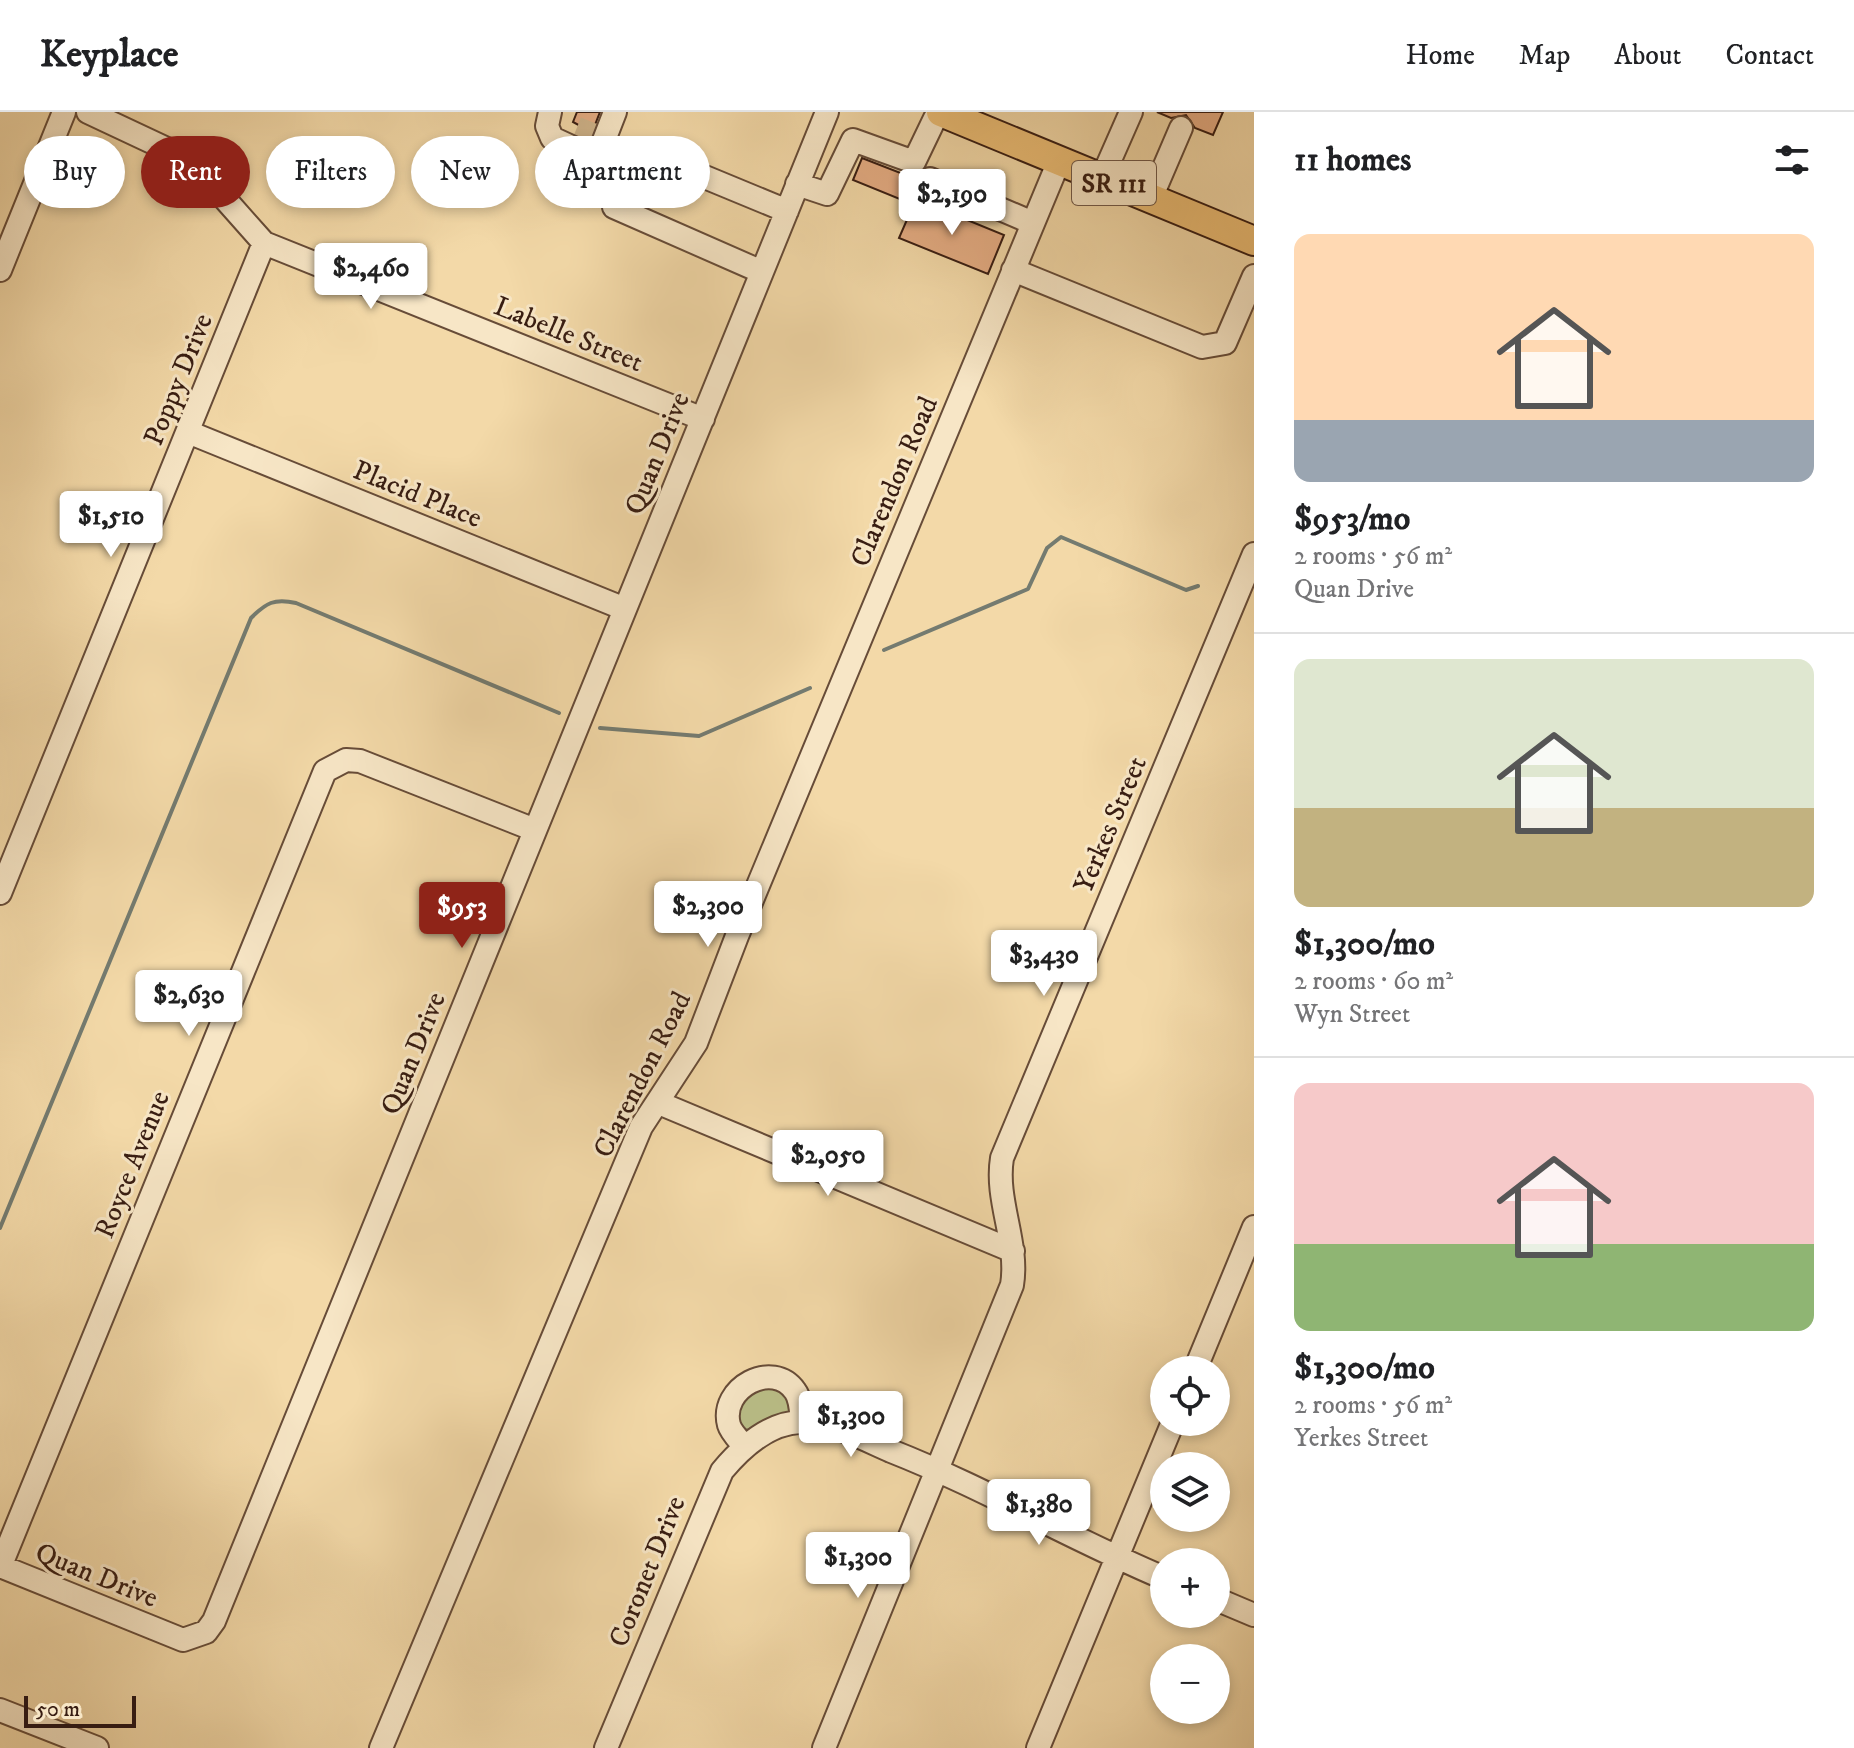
<!DOCTYPE html>
<html lang="en">
<head>
<meta charset="utf-8">
<style>
	body { margin:0; font-family:"IM FELL DW Pica",serif; background:#f6f6f6; color:#202124; height:100vh; display:flex; flex-direction:column; font-size:30px; white-space:nowrap }
	* { box-sizing:border-box; margin:0 }
	p { font-size:26px; color:#757577 }
	.icon { flex:none; width:44px; height:44px; fill:none; stroke:currentColor; stroke-width:2; stroke-linecap:round; stroke-linejoin:round }
	.map { position:relative; flex:1; overflow:hidden }
	.panel { display:flex; flex-direction:column; background:#fff; width:600px }
	.panel>* { flex:none }
	.banner { position:absolute; left:24px; top:24px; width:760px; height:72px; display:flex; gap:16px }
	.buttons { position:absolute; left:1150px; top:1244px; display:grid; gap:16px }
	.buttons a { display:grid; place-items:center; width:80px; height:80px; border-radius:50%; background:#fff; box-shadow:0 4px 12px #0003; font-size:40px }
	.scale { position:absolute; left:24px; bottom:20px; width:112px; box-sizing:border-box; padding-left:8px; border:4px solid #381d12; border-top:0; font-size:22px; line-height:28px; white-space:nowrap; color:#381d12; -webkit-text-stroke:6px #f7e6c6; paint-order:stroke }
	.price { position:absolute; translate:-50% -68px; padding:0 18px; border-radius:8px; background:#fff; color:#222; font-size:26px; line-height:52px; filter:drop-shadow(0 2px 4px #0008) }
	.price::after { content:''; position:absolute; left:50%; top:48px; width:24px; height:18px; margin-left:-12px; background:inherit; clip-path:polygon(0 0,100% 0,50% 100%) }
	.price.current { background:#8f2418; color:#fff }
	ul { padding:0; list-style:none }
	li { display:grid; align-content:center; gap:16px; height:424px; padding:0 40px }
	li+li { border-top:2px solid #e0e0e0 }
	li span { display:grid; place-items:center; height:248px; border-radius:16px; color:#555 }
	li>.icon { margin-inline-start:auto }
	span .icon { width:144px; height:144px; fill:#fffc; stroke-width:1 }
	li b { font-size:34px }
	h2 { display:flex; justify-content:space-between; align-items:center; height:96px; padding:0 40px; font-size:34px }
	.chip { padding:0 28px; border-radius:36px; background:#fff; box-shadow:0 4px 12px #0003; font-size:28px; line-height:72px }
	.chip.current { background:#8f2418; color:#fff }
	header { display:flex; align-items:center; gap:48px; box-sizing:border-box; height:112px; padding:0 40px; background:#fff; border-bottom:2px solid #e0e0e0 }
	header strong { font-size:38px }
	nav { display:flex; gap:44px; margin-inline-start:auto; font-size:28px }
	main { display:flex; flex:1; min-height:0 }
	.map>svg:first-child { display:block }
	.green { fill:#babf88; stroke:#796e4d; stroke-width:2 }
	.lines { fill:none; stroke-linecap:round; stroke-linejoin:round }
	.stream { stroke:#747b70; stroke-width:4 }
	.building { fill:#e5ad84; stroke:#381d12; stroke-width:2 }
	.minor-tunnel { stroke:#ceb38a; stroke-width:22; stroke-dasharray:22 11; stroke-linecap:butt }
	.minor-casing { stroke:#674c38; stroke-width:26 }
	.major-casing { stroke:#381d12; stroke-width:32 }
	.minor { stroke:#f7e6c6; stroke-width:22 }
	.major { stroke:#eabc74; stroke-width:28 }
	.labels { text-anchor:middle; stroke-width:6; stroke-linejoin:round; paint-order:stroke }
	.shield { fill:#f7e6c6; stroke:#715948; stroke-width:2 }
	.shield-label { font-size:26px; font-weight:bold; fill:#381d12 }
	.street-label { font-size:28px; fill:#381d12; stroke:#f7e6c6 }
</style>
</head>
<body>
<header>
<strong>Keyplace</strong>
<nav><a>Home</a><a>Map</a><a>About</a><a>Contact</a></nav>
</header>
<main>
<div class="map">
<svg width="1254" height="1636" viewBox="0 0 1254 1636">
	<rect width="100%" height="100%" fill="#f3d9a8"/>
	<filter id="stains"><feTurbulence type="fractalNoise" baseFrequency=".0025" numOctaves="4"/><feColorMatrix values="0 0 0 0 .2 0 0 0 0 .09 0 0 0 0 .02 0 0 0 .5 -.17"/></filter>
	<radialGradient id="worn" r=".72"><stop offset=".6" stop-color="#630" stop-opacity="0"/><stop offset="1" stop-color="#630" stop-opacity=".3"/></radialGradient>
	<path class="green" d="M758,1275H774L785,1281L792,1300L747,1318L739,1312V1293Z"/>
	<g class="lines">
		<path class="stream" d="M884,538L1028,477L1047,436L1061,425L1186,478L1198,474
			M600,616L699,624L810,576
			M0,1116L251,506C266,491 274,486 296,491L559,601"/>
	</g>
	<path class="building" d="M577,0H600L591,23L580,24L584,16L573,10Z
		M1157,0H1223L1213,23L1195,16L1186,3L1171,6Z
		M862,46L916,67L907,90L853,68Z
		M916,87L1004,123L988,162L899,126Z"/>
	<g class="lines">
		<path class="minor-tunnel" d="M583,30L595,0"/>
		<defs>
			<path id="minor" d="M88,0L171,39L209,69L264,131L703,307
				M550,0L547,14L552,26L580,39L601,36L615,0
				M637,37L787,99
				M1102,66L1131,0
				M930,67L1033,111
				M797,72L827,82L853,28L914,50L938,0
				M1151,86L1181,16
				M614,95L762,160
				M0,158L64,0
				M1013,158L1202,235L1225,231L1254,164
				M188,320L625,497
				M0,781L264,131
				M659,991L1013,1139
				M1195,1258L1254,1115
				M744,1334C739,1328 731,1320 729,1313C719,1276 773,1247 795,1279C801,1287 801,1300 802,1310
				M0,1454L183,1528L206,1520L214,1509L827,0
				M0,1455L325,659L346,648L360,649L535,718
				M1216,1487L1254,1503
				M0,1598L97,1636
				M381,1636L641,1015L696,931L737,824L1059,49
				M606,1636L722,1359C742,1335 770,1309 804,1310C834,1311 864,1327 891,1339C985,1376 1071,1427 1164,1466
				M824,1636L1012,1173C1019,1130 995,1089 1002,1046L1254,442
				M1038,1636L1173,1310"/>
			<path id="major" d="M941,0L1254,129"/>
		</defs>
		<use href="#minor" class="minor-casing"/>
		<use href="#major" class="major-casing"/>
		<use href="#minor" class="minor"/>
		<use href="#major" class="major"/>
	</g>
	<g class="labels">
		<rect class="shield" x="1072" y="49" width="84" height="44" rx="6"/>
		<g class="shield-label">
			<text x="1114" y="80">SR 111</text>
		</g>
		<g class="street-label">
			<text transform="translate(569 221) rotate(22)" y="10">Labelle Street</text>
			<text transform="translate(177 267) rotate(-68)" y="10">Poppy Drive</text>
			<text transform="translate(656 341) rotate(-68)" y="10">Quan Drive</text>
			<text transform="translate(893 369) rotate(-67)" y="10">Clarendon Road</text>
			<text transform="translate(418 381) rotate(22)" y="10">Placid Place</text>
			<text transform="translate(1109 712) rotate(-67)" y="10">Yerkes Street</text>
			<text transform="translate(412 941) rotate(-68)" y="10">Quan Drive</text>
			<text transform="translate(641 962) rotate(-63)" y="10">Clarendon Road</text>
			<text transform="translate(131 1052) rotate(-68)" y="10">Royce Avenue</text>
			<text transform="translate(646 1459) rotate(-68)" y="10">Coronet Drive</text>
			<text transform="translate(97 1462) rotate(22)" y="10">Quan Drive</text>
		</g>
	</g>
	<rect width="100%" height="100%" filter="url(#stains)"/>
	<rect width="100%" height="100%" fill="url(#worn)"/>
</svg>
<div class="buttons">
<a><svg class="icon" aria-label="locate" viewBox="0 0 24 24"><circle cx="12" cy="12" r="6"/><path d="M12 2v4M12 18v4M2 12h4M18 12h4"/></svg></a>
<a><svg class="icon" aria-label="layers" viewBox="0 0 24 24"><path d="M12 4l9 5-9 5-9-5zM3 14l9 5 9-5"/></svg></a>
<a>+</a>
<a>−</a>
</div>
<div class="scale">50 m</div>
<b class="price" style="left:952px;top:125px">$2,190</b>
<b class="price" style="left:371px;top:199px">$2,460</b>
<b class="price" style="left:111px;top:447px">$1,510</b>
<b class="price" style="left:708px;top:837px">$2,300</b>
<b class="price current" style="left:462px;top:838px">$953</b>
<b class="price" style="left:1044px;top:886px">$3,430</b>
<b class="price" style="left:189px;top:926px">$2,630</b>
<b class="price" style="left:828px;top:1086px">$2,050</b>
<b class="price" style="left:851px;top:1347px">$1,300</b>
<b class="price" style="left:1039px;top:1435px">$1,380</b>
<b class="price" style="left:858px;top:1488px">$1,300</b>
<div class="banner">
<a class="chip">Buy</a>
<a class="chip current">Rent</a>
<a class="chip">Filters</a>
<a class="chip">New</a>
<a class="chip">Apartment</a>
</div>
</div>
<section class="panel">
<h2>11 homes<svg class="icon" aria-label="filters" viewBox="0 0 24 24"><path d="M4 7h16M4 17h16"/><circle cx="9" cy="7" r="2"/><circle cx="15" cy="17" r="2"/></svg></h2>
<ul>
<li><span style="background:linear-gradient(#ffd9b3 75%,#9aa5b1 0)"><svg class="icon" aria-label="home" viewBox="0 0 24 24"><path d="M3 11l9-7 9 7M6 9v11h12V9"/></svg></span><div><b>$953/mo</b><p>2 rooms · 56 m²</p><p>Quan Drive</p></div></li>
<li><span style="background:linear-gradient(#dfe7d0 60%,#c2b280 0)"><svg class="icon" aria-label="home" viewBox="0 0 24 24"><path d="M3 11l9-7 9 7M6 9v11h12V9"/></svg></span><div><b>$1,300/mo</b><p>2 rooms · 60 m²</p><p>Wyn Street</p></div></li>
<li><span style="background:linear-gradient(#f6c9c9 65%,#8fb573 0)"><svg class="icon" aria-label="home" viewBox="0 0 24 24"><path d="M3 11l9-7 9 7M6 9v11h12V9"/></svg></span><div><b>$1,300/mo</b><p>2 rooms · 56 m²</p><p>Yerkes Street</p></div></li>
</ul>
</section>
</main>
</body>
</html>
